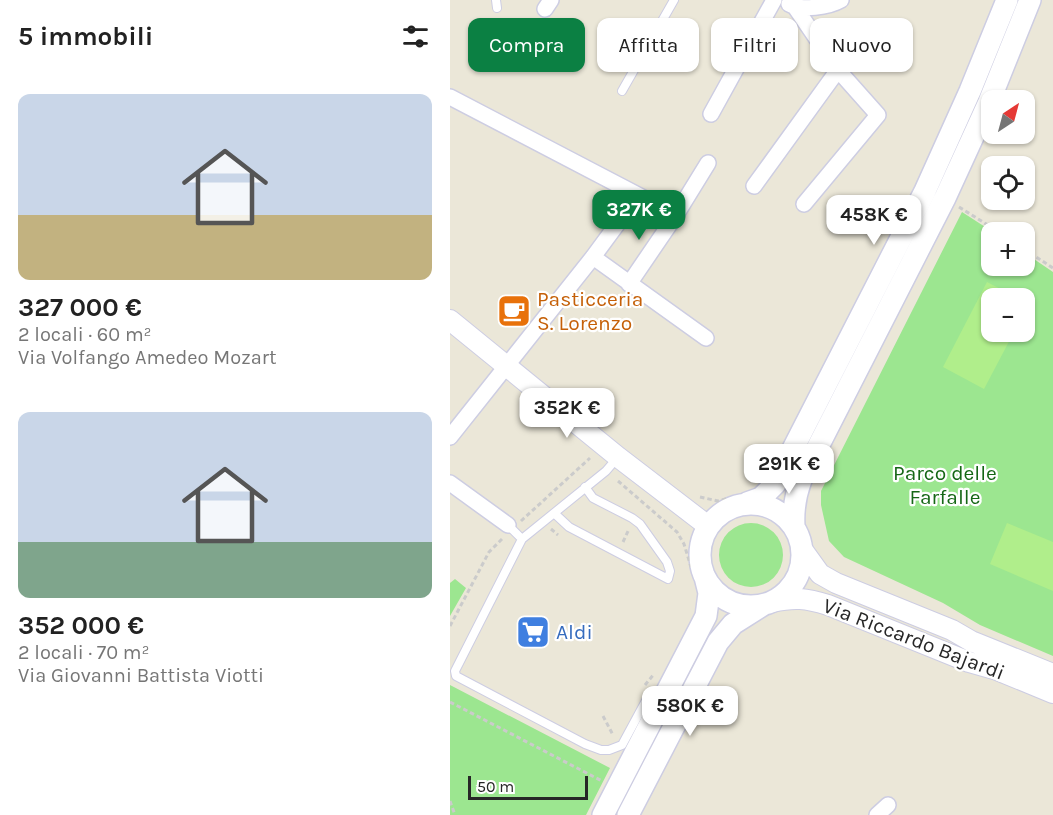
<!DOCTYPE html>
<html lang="it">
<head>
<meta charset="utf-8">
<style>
	body { margin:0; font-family:Karla,sans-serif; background:#f2f2f2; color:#222; height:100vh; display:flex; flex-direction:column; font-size:22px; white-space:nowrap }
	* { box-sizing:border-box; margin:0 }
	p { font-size:20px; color:#767676 }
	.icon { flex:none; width:33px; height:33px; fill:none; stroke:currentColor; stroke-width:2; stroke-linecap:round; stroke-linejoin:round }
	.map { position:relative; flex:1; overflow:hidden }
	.details { display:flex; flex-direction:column; background:#fff; width:450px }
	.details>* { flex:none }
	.top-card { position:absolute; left:18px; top:18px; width:495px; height:54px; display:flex; gap:12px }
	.needle { width:39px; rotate:36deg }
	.tools { position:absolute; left:531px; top:90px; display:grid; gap:12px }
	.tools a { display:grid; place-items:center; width:54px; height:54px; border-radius:12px; background:#fff; box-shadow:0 2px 4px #0004; font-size:30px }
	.scale { position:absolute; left:18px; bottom:15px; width:120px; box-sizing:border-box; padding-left:6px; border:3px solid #272727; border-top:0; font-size:16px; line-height:21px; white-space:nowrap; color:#272727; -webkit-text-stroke:4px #fff; paint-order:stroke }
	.price { position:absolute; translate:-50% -51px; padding:0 14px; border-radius:12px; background:#fff; color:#222; font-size:20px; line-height:39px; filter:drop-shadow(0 2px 3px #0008) }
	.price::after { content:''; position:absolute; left:50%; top:36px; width:18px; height:14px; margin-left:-9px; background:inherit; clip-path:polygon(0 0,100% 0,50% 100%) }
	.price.on { background:#0b8043; color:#fff }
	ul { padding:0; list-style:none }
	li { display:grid; align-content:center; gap:12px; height:318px; padding:0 18px }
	li span { display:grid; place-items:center; height:186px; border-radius:12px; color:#555 }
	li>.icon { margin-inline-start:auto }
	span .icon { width:108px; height:108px; fill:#fffc; stroke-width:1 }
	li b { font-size:26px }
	h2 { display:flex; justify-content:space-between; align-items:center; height:72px; padding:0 18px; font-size:26px }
	.tag { padding:0 21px; border-radius:12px; background:#fff; box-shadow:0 2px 4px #0004; font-size:21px; line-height:54px }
	.tag.on { background:#0b8043; color:#fff }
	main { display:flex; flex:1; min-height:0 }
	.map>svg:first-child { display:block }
	.green { fill:#9ce690; fill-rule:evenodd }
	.pitch { fill:#b0ee8b }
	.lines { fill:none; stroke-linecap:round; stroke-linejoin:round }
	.service-casing { stroke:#cdcde2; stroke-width:10 }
	.minor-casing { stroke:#cdcde2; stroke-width:18 }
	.tertiary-casing { stroke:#cdcde2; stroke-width:22 }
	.secondary-casing { stroke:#cdcde2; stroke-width:24 }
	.path { stroke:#cbcbcb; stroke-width:3; stroke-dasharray:4.5 3; stroke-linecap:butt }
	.service { stroke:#fff; stroke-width:8 }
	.minor { stroke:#fff; stroke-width:15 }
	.tertiary { stroke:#fff; stroke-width:20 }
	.secondary { stroke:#fff; stroke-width:21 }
	.labels { text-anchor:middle; stroke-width:4.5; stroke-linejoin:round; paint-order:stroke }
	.food-label { font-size:21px; fill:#c56008; stroke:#fff; text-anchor:start }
	.park-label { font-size:21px; fill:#156715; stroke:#fff }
	.shop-label { font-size:21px; fill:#366cbe; stroke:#fff; text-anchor:start }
	.street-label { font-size:21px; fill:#272727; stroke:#fff }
</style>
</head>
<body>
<main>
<section class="details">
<h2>5 immobili<svg class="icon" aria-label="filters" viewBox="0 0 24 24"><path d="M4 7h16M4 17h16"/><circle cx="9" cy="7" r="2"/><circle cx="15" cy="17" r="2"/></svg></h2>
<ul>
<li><span style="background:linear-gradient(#c9d6e8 65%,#c2b280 0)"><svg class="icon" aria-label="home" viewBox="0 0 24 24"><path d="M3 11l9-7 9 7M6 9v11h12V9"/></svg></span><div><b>327 000 €</b><p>2 locali · 60 m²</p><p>Via Volfango Amedeo Mozart</p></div></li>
<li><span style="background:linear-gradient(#c9d6e8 70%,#7fa58c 0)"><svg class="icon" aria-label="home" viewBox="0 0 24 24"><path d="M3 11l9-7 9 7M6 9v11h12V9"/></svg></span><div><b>352 000 €</b><p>2 locali · 70 m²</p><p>Via Giovanni Battista Viotti</p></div></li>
</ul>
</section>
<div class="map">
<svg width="603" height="815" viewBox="0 0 603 815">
	<rect width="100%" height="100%" fill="#ebe7d8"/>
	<path class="green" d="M512,212L543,232H542V266H574L575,253L603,272V656L530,625L493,603L394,557L379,541L371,505V491ZM542,298H574V332H542Z
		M269 555a32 32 0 1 1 64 0a32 32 0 1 1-64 0Z
		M5,579L16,588L0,616V583Z
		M0,685L160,768L136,815H0Z"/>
	<path class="pitch" d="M537,282L568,298H542V332H564L534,389L493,367Z
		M557,523L603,542V591L540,564Z"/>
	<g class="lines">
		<defs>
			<path id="service" d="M46,0L47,8
				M172,91L224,0
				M168,457L156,471L72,539L5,671L6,676L135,744L151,750H159L172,745L198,697L210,691
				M104,513L119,527L218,579L220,571L217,562L190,524L182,518L143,498L135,487
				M58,525L72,539"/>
			<path id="minor" d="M339,4C351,11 379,7 391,0
				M345,7L388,70L428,115L354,204
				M95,9L101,0
				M0,97L226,215
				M261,114L324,0
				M304,186L388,70
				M143,257L256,338
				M179,284L226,215L258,163
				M0,437L143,257L188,196
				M0,483L58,525
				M427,815L438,805"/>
			<path id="tertiary" d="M0,320L168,457L258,526
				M352,549L370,574L386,583L502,630L521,641L603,674
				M322,602C344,597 356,598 378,605L519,662L547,670L603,693"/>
			<path id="secondary" d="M297,503L311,498L325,484L475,191L520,91L557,0
				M250 555a51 51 0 1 1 102 0a51 51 0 1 1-102 0Z
				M344,526C343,509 345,496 351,480L495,198L539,102L580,0
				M153,815L256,616L259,593L255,577
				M178,815L268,642L283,624L313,605"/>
		</defs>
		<use href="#service" class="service-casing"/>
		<use href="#minor" class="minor-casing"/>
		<use href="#tertiary" class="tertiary-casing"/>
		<use href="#secondary" class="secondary-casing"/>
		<path class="path" d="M509,207L549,232
			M574,249L603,268
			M168,481L227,532L234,544L241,567
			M250,497L268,501L279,498
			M71,521L140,458
			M101,529L108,535
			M173,542L179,529
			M0,626L39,552L53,538
			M195,685L204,674
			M0,702L152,781
			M153,716L163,735
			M0,801L5,815"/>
		<use href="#service" class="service"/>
		<use href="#minor" class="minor"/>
		<use href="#tertiary" class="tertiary"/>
		<use href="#secondary" class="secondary"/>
	</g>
	<defs>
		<symbol id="cafe-square" viewBox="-11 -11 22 22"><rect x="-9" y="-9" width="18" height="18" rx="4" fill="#e8710a" stroke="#fff"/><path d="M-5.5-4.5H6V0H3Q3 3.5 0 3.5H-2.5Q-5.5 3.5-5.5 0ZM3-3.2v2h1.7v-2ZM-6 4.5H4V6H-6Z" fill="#fff"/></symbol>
		<symbol id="supermarket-square" viewBox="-11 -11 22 22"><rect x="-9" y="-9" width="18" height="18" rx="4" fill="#3f7fe0" stroke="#fff"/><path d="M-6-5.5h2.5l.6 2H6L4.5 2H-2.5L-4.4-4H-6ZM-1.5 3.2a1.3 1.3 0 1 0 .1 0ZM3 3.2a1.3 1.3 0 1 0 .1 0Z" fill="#fff"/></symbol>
	</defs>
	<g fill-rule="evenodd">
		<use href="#cafe-square" x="45" y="292" width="38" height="38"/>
		<use href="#supermarket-square" x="64" y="613" width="38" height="38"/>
	</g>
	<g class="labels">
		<g class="food-label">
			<text x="87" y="306">Pasticceria<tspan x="87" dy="24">S. Lorenzo</tspan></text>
		</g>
		<g class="park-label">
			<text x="495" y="480">Parco delle<tspan x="495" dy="24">Farfalle</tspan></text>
		</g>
		<g class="shop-label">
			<text x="106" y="639">Aldi</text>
		</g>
		<g class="street-label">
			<text transform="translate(464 639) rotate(21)" y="7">Via Riccardo Bajardi</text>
		</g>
	</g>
</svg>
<div class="tools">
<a><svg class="needle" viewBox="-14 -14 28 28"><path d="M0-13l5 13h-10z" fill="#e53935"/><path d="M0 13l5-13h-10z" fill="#767676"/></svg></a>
<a><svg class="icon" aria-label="locate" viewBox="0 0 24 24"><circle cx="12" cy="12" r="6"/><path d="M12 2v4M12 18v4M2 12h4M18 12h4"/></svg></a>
<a>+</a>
<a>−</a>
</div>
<div class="scale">50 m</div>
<b class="price on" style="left:189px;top:241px">327K €</b>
<b class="price" style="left:424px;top:246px">458K €</b>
<b class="price" style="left:117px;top:439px">352K €</b>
<b class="price" style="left:339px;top:495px">291K €</b>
<b class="price" style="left:240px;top:737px">580K €</b>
<div class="top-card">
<a class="tag on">Compra</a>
<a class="tag">Affitta</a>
<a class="tag">Filtri</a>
<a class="tag">Nuovo</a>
</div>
</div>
</main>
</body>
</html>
